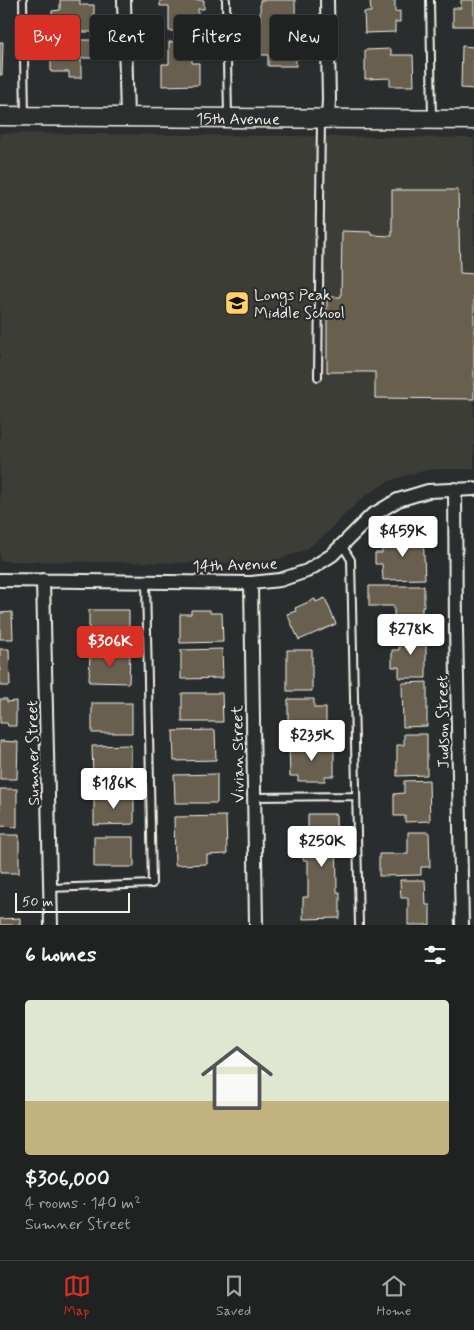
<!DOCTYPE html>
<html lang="en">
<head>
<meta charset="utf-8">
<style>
	body { margin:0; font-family:Mynerve,sans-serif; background:#282a2a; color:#f1f3f6; height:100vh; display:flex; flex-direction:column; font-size:19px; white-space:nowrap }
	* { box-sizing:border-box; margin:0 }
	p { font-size:16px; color:#a2a4a5 }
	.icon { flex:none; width:28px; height:28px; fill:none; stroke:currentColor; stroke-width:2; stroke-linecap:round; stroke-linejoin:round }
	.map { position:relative; height:925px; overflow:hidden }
	.sheet { display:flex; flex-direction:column; background:#202222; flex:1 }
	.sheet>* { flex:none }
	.guide { position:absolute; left:15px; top:15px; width:445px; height:45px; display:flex; gap:10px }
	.scale { position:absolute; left:15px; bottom:12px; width:115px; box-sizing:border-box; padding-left:5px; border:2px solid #f4f1e8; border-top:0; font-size:14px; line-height:18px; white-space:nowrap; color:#f4f1e8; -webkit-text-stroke:4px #2a2d2e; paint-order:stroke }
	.price { position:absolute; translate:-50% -42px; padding:0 11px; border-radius:5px; background:#fff; color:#222; font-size:16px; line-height:32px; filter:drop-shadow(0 1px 2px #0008) }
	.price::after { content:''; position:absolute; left:50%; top:30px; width:15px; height:11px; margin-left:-8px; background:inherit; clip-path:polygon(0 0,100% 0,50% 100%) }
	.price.on { background:#d93025; color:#fff }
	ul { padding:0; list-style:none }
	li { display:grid; align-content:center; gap:10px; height:265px; padding:0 25px }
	li span { display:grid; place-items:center; height:155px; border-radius:5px; color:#555 }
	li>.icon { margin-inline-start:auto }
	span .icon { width:90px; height:90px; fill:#fffc; stroke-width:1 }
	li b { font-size:21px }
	h2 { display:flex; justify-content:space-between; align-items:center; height:60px; padding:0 25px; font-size:21px }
	.tag { padding:0 18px; border-radius:5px; background:#202222; box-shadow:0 1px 4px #0004,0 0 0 1px #3d3f40; font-size:18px; line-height:45px }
	.tag.on { background:#d93025; color:#fff }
	.tab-bar { display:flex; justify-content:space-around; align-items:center; height:70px; border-top:1px solid #3d3f40; background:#202222; font-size:14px; color:#a2a4a5 }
	.tab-bar a { display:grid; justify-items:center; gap:2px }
	.tab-bar .on { color:#d93025 }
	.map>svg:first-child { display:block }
	.built { fill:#3c3c38 }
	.building { fill:#675e4f; stroke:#f4f1e8 }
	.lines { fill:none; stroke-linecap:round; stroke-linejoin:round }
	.lane-casing { stroke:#f4f1e8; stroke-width:10 }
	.street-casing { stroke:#f4f1e8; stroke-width:16 }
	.secondary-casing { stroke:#f4f1e8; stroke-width:21 }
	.lane { stroke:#2a2d2e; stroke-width:6 }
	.street { stroke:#2a2d2e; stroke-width:12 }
	.secondary { stroke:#2a2d2e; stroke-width:18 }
	.labels { text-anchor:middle; stroke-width:4.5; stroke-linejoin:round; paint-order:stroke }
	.street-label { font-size:16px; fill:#f4f1e8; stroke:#2a2d2e }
	.poi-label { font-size:16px; fill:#f4f1e8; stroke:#2a2d2e; text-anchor:start }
</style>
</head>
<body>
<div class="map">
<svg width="474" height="925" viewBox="0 0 474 925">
	<rect width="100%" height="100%" fill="#2a2d2e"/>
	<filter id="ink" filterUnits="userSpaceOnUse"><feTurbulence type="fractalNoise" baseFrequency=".02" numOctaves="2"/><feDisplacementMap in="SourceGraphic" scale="10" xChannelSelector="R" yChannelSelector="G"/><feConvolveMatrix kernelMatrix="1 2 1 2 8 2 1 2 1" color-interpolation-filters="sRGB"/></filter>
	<g filter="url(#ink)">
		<path class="built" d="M0,133L474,138V469H434L414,473L389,481L365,496L343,516L325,535L305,550L283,558L263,562L212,563L0,561Z"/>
		<path class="building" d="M60,0H80V5H94V32H71V25H52V11L60,10Z
			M160,0H204V9H198V21H190V31H169V6H160Z
			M260,0H295L296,66H268V55H261Z
			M370,0H395V12L400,11V22H395V32L365,33L364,12H371Z
			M461,0H474V26H453V8H461Z
			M51,40H92V58H81V78H69V72H51Z
			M0,42H3L2,75H0Z
			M169,42H192V63H199V85L162,86V64H169Z
			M462,46L474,47V89L461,88Z
			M391,49V55H413L414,86H390V78L365,79V50Z
			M392,190H458L460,273L474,274V399L375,398V372H327V297H341L342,231L370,232L372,235L392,236Z
			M404,533H423L425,579L383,580L382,564H375V553H382V545L390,544V540L404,539Z
			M369,586H424V607H422V617H394V606H369Z
			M325,598L336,624L299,640L287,614L296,611L295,608L315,599L316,602Z
			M89,610H129V640H89Z
			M191,610H210V613H222L223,642L180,643V614H191Z
			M12,612L13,639H0V613Z
			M399,634H426V678H399V667H392V650H399Z
			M0,649H9L10,686H0Z
			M222,649L223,678L181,679V650Z
			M287,650H312V691H287Z
			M90,652L130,653L129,683L89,682Z
			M427,682V726L403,727L402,683Z
			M182,693H222L223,722H182Z
			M0,699H7V702L16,701V726H8L7,723H0Z
			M288,699H314V708H326V729H314V736H288Z
			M92,703H132V733H92Z
			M215,730L216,760L174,761L173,731Z
			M404,734H427V775L397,776V745H404Z
			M0,741L18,742L17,779H0Z
			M289,744H334V776H325V781H298V776H290Z
			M131,745V776H93L92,746Z
			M217,774V803H175L174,775Z
			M429,780L430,821L405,822V816H394V794L404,793V781Z
			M0,789H17V827L0,826Z
			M134,794V824L94,825V795Z
			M308,814H336L337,892H340V918L303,919V897H308V860H303V839H308Z
			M226,816L227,854L207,855V864L175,865L174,817Z
			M408,832H429L430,867H421V875L379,876V854H408Z
			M0,835H19V873H0Z
			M94,837H134V867H94Z
			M400,880H425L426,905H430V925H408V898H401Z
			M20,918V925H0V919Z"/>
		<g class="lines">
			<defs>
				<path id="lane" d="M23,0L25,115
					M226,0L228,117
					M430,0L432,119
					M318,377L321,120
					M342,545L351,560L359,925
					M254,797L356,796
					M50,888L152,884L146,581"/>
				<path id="street" d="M124,0L127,118
					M327,0L329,99L328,119
					M455,489L456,628L462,925
					M0,580L251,583L280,580L307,571L332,555L371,516L398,500L428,491L474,489
					M43,580L51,925
					M251,583L256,925"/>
				<g id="secondary">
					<path id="s1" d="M0,116L474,120"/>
				</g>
			</defs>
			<use href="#lane" class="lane-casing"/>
			<use href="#street" class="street-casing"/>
			<use href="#secondary" class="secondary-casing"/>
			<use href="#lane" class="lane"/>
			<use href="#street" class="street"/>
			<use href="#secondary" class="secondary"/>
		</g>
	</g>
	<defs>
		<symbol id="school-square" viewBox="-11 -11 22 22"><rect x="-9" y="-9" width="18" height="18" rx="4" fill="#ffd166" stroke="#2a2d2e"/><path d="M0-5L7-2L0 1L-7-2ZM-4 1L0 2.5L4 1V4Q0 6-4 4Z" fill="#111"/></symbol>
	</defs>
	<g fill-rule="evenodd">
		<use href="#school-square" x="223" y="289" width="28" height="28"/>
	</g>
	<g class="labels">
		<g class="street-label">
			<text dy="6" stroke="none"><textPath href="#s1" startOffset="238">15th Avenue</textPath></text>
			<text transform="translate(235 564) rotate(-2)" y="6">14th Avenue</text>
			<text transform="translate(442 722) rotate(-91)" y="6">Judson Street</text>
			<text transform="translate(32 753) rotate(-91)" y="6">Sumner Street</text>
			<text transform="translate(237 754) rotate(-91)" y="6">Vivian Street</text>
		</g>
		<g class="poi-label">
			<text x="254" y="300">Longs Peak<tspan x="254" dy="18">Middle School</tspan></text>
		</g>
	</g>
</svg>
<div class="scale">50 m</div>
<b class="price" style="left:403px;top:558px">$459K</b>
<b class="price" style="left:411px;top:656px">$278K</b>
<b class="price on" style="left:110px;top:668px">$306K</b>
<b class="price" style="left:312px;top:762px">$235K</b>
<b class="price" style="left:114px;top:810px">$186K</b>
<b class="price" style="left:322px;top:868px">$250K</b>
<div class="guide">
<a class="tag on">Buy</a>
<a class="tag">Rent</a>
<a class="tag">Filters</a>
<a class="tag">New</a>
</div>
</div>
<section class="sheet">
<h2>6 homes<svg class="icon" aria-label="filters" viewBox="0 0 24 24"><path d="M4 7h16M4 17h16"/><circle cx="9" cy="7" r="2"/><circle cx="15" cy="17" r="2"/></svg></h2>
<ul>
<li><span style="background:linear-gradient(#dfe7d0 65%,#c2b280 0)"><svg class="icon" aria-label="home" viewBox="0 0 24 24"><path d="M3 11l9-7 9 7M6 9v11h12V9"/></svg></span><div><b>$306,000</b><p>4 rooms · 140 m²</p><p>Sumner Street</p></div></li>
</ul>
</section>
<nav class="tab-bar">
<a class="on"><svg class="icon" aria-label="map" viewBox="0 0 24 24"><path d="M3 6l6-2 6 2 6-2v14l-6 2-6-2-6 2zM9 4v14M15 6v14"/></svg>Map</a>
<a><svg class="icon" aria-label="saved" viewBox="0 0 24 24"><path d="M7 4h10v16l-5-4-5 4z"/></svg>Saved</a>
<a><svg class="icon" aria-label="home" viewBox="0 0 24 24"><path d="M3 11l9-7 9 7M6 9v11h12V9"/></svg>Home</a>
</nav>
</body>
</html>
